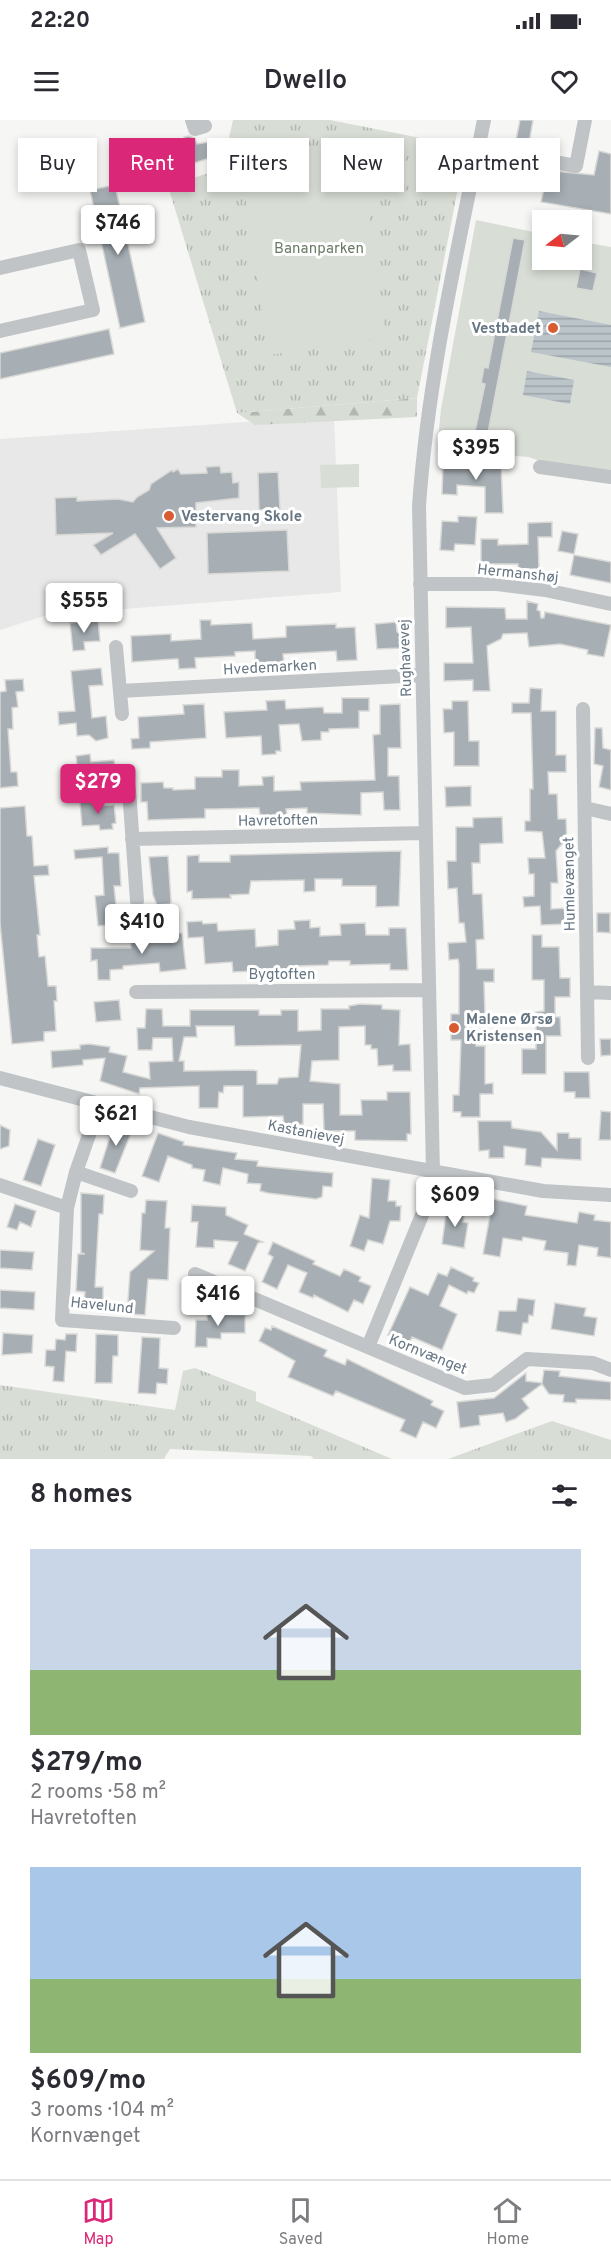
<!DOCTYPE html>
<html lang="en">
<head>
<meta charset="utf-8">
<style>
	body { margin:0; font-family:Overpass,sans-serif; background:#f7f7f7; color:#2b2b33; height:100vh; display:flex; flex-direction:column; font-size:22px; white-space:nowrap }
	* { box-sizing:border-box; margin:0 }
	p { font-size:20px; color:#7c7c81 }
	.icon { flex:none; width:33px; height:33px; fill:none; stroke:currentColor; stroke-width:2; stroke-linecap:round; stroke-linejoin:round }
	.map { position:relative; height:1339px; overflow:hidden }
	.sheet { display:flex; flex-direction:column; background:#fff; flex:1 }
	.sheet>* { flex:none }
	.guide { position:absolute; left:18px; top:18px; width:576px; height:54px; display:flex; gap:12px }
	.needle { width:39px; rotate:254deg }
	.controls { position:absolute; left:532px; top:90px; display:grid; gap:12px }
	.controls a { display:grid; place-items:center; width:60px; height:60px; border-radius:0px; background:#fff; box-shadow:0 3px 9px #0003; font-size:30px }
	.price { position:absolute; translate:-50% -51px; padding:0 14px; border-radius:6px; background:#fff; color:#222; font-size:20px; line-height:39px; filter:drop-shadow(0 2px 3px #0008) }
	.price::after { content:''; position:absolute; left:50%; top:36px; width:18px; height:14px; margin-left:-9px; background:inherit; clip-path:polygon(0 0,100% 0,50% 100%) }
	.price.current { background:#db2777; color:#fff }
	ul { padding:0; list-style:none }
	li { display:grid; align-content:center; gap:12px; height:318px; padding:0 30px }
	li span { display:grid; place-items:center; height:186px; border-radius:0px; color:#555 }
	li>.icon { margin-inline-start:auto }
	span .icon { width:108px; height:108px; fill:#fffc; stroke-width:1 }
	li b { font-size:26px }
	h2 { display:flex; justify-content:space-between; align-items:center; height:72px; padding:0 30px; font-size:26px }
	.pill { padding:0 21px; border-radius:0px; background:#fff; box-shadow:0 3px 9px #0003; font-size:21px; line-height:54px }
	.pill.current { background:#db2777; color:#fff }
	.status { display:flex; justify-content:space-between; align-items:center; height:42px; padding:0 30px; background:#fff; direction:ltr }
	.status svg { height:16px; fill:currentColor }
	header { display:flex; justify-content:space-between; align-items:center; height:78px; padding:0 30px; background:#fff; font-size:27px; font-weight:600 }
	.dock { display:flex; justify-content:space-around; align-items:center; height:84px; border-top:2px solid #e1e1e2; background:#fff; font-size:16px; color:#7c7c81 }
	.dock a { display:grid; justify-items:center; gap:3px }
	.dock .current { color:#db2777 }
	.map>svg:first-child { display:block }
	.built { fill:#e7e8e7 }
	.forest { fill:url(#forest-firs) }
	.park { fill:url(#park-tufts) }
	.pitch { fill:#d8ddd5 }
	.water { fill:url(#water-rules) }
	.building { fill:#a7afb4; stroke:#d8d8d6; stroke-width:1.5; fill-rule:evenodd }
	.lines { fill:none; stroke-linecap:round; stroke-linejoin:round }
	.minor { stroke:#c0c4c7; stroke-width:14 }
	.poi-dot { fill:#d95b31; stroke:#fff; stroke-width:2 }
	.labels { text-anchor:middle; stroke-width:6; stroke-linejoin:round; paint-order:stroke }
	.park-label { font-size:15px; fill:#6a7a66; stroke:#fff }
	.poi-label { font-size:15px; font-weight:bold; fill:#677683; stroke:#fff; text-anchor:start }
	.street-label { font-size:15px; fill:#677683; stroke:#fff }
</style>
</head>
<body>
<div class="status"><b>22:20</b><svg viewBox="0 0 49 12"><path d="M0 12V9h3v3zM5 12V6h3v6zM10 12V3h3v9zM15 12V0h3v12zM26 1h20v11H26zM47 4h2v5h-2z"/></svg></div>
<header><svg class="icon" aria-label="menu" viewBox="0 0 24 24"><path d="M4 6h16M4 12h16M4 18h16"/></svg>Dwello<svg class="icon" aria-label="heart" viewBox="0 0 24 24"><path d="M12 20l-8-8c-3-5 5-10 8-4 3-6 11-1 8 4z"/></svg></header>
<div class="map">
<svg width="611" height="1339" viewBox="0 0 611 1339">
	<defs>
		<pattern id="forest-firs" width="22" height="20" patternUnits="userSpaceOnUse" patternTransform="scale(1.5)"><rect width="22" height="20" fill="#d8ddd5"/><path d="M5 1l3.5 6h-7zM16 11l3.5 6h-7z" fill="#b3b8b2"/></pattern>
		<pattern id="park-tufts" width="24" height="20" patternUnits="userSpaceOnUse" patternTransform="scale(1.5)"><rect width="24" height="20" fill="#d8ddd5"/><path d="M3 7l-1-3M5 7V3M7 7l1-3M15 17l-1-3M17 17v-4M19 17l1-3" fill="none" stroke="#b3b8b2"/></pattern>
		<pattern id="water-rules" width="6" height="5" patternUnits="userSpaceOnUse" patternTransform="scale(1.5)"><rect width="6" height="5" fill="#bac4c9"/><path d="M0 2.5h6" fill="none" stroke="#9ba4a9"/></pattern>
	</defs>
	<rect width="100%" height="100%" fill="#f6f7f4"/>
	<path class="built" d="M334,296L341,472L47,495L0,510V319Z"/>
	<path class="forest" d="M417,278V297L255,305L237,293Z"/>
	<path class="park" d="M233,0H330L466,27L417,278L237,293L168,66L222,49Z
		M195,1248L256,1272V1281L392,1339H314L311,1336L170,1329L164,1339H0V1265L175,1290L183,1251Z
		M552,1301L611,1320V1339H448Z"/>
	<path class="pitch" d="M359,29L386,218L269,235L241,46Z
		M476,100L543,114V140H582V122L611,127V351L542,342L529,337L437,330L441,289Z
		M359,344V367L321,368L320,345Z"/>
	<path class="water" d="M539,191L611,205V247L531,232Z
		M527,251L574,260L570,284L523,275Z"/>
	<path class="building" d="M520,0H533L529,23L516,20Z
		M189,16L195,18L197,24L208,22L213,37L168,51L163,35L187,27L184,17Z
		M599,31L611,34V94L541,82L546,59L552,60L554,51L594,55Z
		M115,65L145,202L120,208L90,70Z
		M513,118L525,120L488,313L475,311L485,264L481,263L484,247L488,248Z
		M580,149L597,153L593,171L576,168Z
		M109,209L114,234L0,259V233Z
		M456,311L469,313L467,327L454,325Z
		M463,340L501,343L503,393H485V367L457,365V375L442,374L443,345L462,346Z
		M220,346L221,353L232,352L233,363L239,362V378L196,383V407L157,408L176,438L160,449L135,414L101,435L93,425L113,413L56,415L55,378L77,377V381L118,379L133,382L137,377L149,370L151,364L172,350L173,352L178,349L181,354L207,353L206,347Z
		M278,352L280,389L259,390L258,353Z
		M458,396L477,397L475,425L455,424L454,431L440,430L442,401L458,402Z
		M552,402V417H538L539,449H518V444H481V419H498V425L528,424V403Z
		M287,410L289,451L208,454L207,413Z
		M562,411L578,414L574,434L558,431Z
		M574,435L611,442V463L570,455Z
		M527,481L538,484L537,490L540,491L541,498H544L545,492L611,505L604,537L587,534L588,530L560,524L529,527L527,513L503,514L501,519L487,526L490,571H473V560L444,561V543H473L471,507L446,508V487L505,488L506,499H527Z
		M98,500L100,521L84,522L85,530L73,531L70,503Z
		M200,500H211V505L252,503L253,519L286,517V506L336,504V508L355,507L357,540L337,541L336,531L283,534L284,543L255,544V531L235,532V536L195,538L196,548L179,549L178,539H174L132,542L131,516L171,514V521L201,519Z
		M396,502L397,512H401L402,528L377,529L375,504Z
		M101,548L103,565L89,566L92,598L106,596L108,618L96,621L89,615L77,616L76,603L59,605L58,592L75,591L71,551Z
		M23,559L24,571L16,572L18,587L12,588L13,609H8L11,652H17L18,666L0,668V572L6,571L5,560Z
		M530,568L542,569L541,591H556V635H566V652H548L549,674H557L558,699H566L567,724L561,725L556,731L558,763H551V789L568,788L569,804L541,805L540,786L524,787L523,777L534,776V754H529L528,738H545L542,712L525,711V701H530V669H533L531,593H512V583H529Z
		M342,578H369V591H359V608L329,609V612H321V620L302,621L299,604L279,605L281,631H276V634L262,635L261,616L226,618L224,592L267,590L266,581L285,580L286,589L323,587L324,593H342Z
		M452,581H468L469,621H479V646H454V612L444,613L443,589H452Z
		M204,584L206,618L150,622V628L132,629L131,619L139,618L138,597L184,594L183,585Z
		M400,584L401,628H388V656H399L400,690H384L383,672L361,673V695L307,693V688L286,689L287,696L267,697L260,694L259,688L215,689H205V698L148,700L147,682H141V663L163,662L164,668H173V670L195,669V657H222V650H239V666L263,665L262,657L274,656V671L301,670L300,662L375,660L373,615L380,614V585Z
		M595,608H602L603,628L611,630V670L599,667L603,646L594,644Z
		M90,634L91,642L114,640L116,657L79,661L76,636Z
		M471,666V686L446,687L445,667Z
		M95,681L96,686L114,685L116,703L112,704L113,709L100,710L99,705L82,706L80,682Z
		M25,686L27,716H32L34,746L48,745L49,755L34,756L40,815H37L39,837L45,836L48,866H56L57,881H54L56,911L44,912V921L12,924L0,803V688Z
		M502,697L503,723L480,724V743H472L473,774H482L484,819L476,820L477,849H494V862H484L485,896H475L476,926H485V964L493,963V974H480V997H461V992H453V975H459L461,920H451V894H459V844L458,839L449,840L448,823L466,822L464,803H459L457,768L448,769L447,741H456V707H473V698Z
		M108,727V733H119L121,766H114L116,786H121L123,809L109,810V805L98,806L95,776L104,775L102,737L75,739L74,730Z
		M401,731L399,786L376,787V766H342V759H315V771L304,772V760L251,761L249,774L230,775L231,778L192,779V771L187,772V736L199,735V742H230V735Z
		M168,736L171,781L170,784L157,785L153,775L149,737Z
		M597,793H610V813L597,812Z
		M310,800V808L320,807V816L341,815L340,804L365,803L366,815H389V808H406L408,850H390V844L350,845V841H329L328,845L296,846V849L233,852L232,842L205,844L203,817L188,818L187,802L202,801L203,804L217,803L218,811L255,809L256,827L278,825V810L295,809L294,801Z
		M182,813L186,849L160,852L159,843L123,846V849L110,850V860H98L97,840L91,841V828H131V822L149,820V816Z
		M532,815H542V827H559L560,858H570V877H555V897H560L561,916H546V954H522V929H536V892L544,891V860H532Z
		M119,880L121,900L96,902L94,882Z
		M360,884L382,885V889L400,890L399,925L410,924L411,951H393V945L378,946L377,929H371V925H365V906L339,907V940L312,941L310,961L340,964V995H362L361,980H387V972H410L411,1014H407V1021L355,1020V1011H324L323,984H303V1004L284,1005L283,996L243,997V966H224L223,973L219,972L218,988H199V966L140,968L139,974L100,961L105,938L83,940V945L52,948L51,931L80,929V925L89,924L110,927L109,932L127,936L123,952L150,959L149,942L173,941L172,918H153L152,930H138L137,908H145L146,889H162L163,906H190V890H259V895H281V890H298V911L321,910V889H349V886ZM196,906H234L235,926L301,925L298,957L279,958L277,964H257V951L253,950L184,951V941H179L184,917H197Z
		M600,919H611V935L601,936Z
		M564,952H589L590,978H575V972H564Z
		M601,991L611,992V1020H599Z
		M115,1001L133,1008L115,1053L100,1048Z
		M478,1001H511L512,1008L541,1012L557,1030V1013H569V1018H581V1040L542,1038L541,1047L525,1045L526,1029L504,1026V1038H489V1030L479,1031Z
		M0,1005L10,1010L9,1026L0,1029Z
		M158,1013L184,1022L183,1025L237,1033L235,1039L258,1041L257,1046L333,1053L332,1067L323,1066L322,1077L316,1079L268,1073L260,1071L261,1064L247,1063L248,1054L223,1048L220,1065L203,1061L205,1050L192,1048V1045L168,1036L159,1062L142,1056Z
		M38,1019L55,1025L41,1066L23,1060Z
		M372,1058L390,1060L388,1081H396V1086H401L400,1101H390L383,1124L368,1120L364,1131L350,1126L360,1095L369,1098Z
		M81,1073L104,1075L103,1094H99L95,1167H103V1185L84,1184L85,1172L76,1171L78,1134H85L81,1133Z
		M493,1079L527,1086L525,1095L577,1103L579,1092L595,1095L594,1100L611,1102V1138L597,1136L598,1128L579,1125L576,1146L567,1145L568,1133L544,1130L546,1121L523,1117L522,1121L503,1118L500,1137L483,1134Z
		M146,1080L167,1081L165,1108H170L168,1160L148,1159L145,1195L127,1194L130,1152L154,1131L140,1130L142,1093H145Z
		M15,1084L36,1091L31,1107L20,1102L17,1110L7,1107Z
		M192,1085L226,1087V1095L248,1105L244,1114L263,1122L258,1123L245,1151L228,1144L238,1122L214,1120V1128L196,1127L198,1102H191Z
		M447,1086L465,1090L463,1102L468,1103L464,1128L442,1124Z
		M273,1122L315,1141L313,1144L340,1156L344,1149L361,1157L359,1161L371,1166L363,1184L354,1180L348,1192L314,1175L313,1178L299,1172L307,1153L288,1145L277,1169L262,1162L273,1137L268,1134Z
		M0,1130L34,1132L32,1150L0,1148Z
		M451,1147L474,1158L473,1161L479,1163L474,1173L468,1171L467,1174L449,1165L440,1186L457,1194L442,1230L412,1217L410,1222L388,1215L410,1167L428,1175L438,1153L447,1156Z
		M0,1170L35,1172L34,1190L0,1188Z
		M518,1178L535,1180L533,1196L529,1195L528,1203H523L521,1215L496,1211L499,1191H516Z
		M555,1183L586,1188L584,1196L597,1198L594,1216L551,1209Z
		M207,1194L245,1195V1213H221V1219L207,1218V1227H195L196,1200H207Z
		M272,1206L327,1230L324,1236L345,1245L347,1239L433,1281L431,1285L444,1291L436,1308L423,1302L416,1318L400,1311L405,1300L336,1271L333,1276L288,1257L295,1241L259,1221L265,1208L271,1210Z
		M3,1213L33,1215L32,1233L2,1235Z
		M66,1214H77L76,1232L66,1231L64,1262L53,1261L54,1247L45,1246L46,1230H55L56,1219L65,1220Z
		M96,1214L118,1215V1236H113L112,1263H95Z
		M142,1217L160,1218L159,1248L168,1249L167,1264L157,1263L156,1274L138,1273Z
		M544,1250L560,1251L559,1256L611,1262V1280L576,1279V1283L563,1282L564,1275L549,1274L542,1264L522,1279L529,1288L515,1299L506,1302L503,1293L479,1296L480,1305L460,1308L457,1282L494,1278L526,1253V1261L542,1263Z"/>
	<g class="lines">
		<path class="minor" d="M192,0L195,9L205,6
			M478,28L576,46L585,0
			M0,148L79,130L93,190L0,211
			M540,347L611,357
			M420,464H497L545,470L611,484
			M116,527L122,594
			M120,571L421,555
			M583,589L588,938
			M129,670L137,781
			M585,688L611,694
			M132,719L425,713
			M136,872L429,870
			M587,872L611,873
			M0,958L189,1007L543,1071L611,1075
			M100,984L76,1052L67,1088L62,1200L174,1208
			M76,1052L131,1071
			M0,1065L67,1088
			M195,1154L465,1268L493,1265L527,1239L593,1243L611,1250
			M368,1227L422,1095L433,1053L419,386C428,256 458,128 484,0"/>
	</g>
	<g class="poi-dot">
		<circle cx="553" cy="208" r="6"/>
		<circle cx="169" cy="396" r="6"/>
		<circle cx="454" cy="908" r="6"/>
	</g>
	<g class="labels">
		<g class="park-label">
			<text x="319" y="133">Bananparken</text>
		</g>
		<g class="poi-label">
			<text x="541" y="213" text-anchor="end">Vestbadet</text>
			<text x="181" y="401">Vestervang Skole</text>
			<text x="466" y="904">Malene Ørsø<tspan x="466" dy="17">Kristensen</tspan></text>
		</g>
		<g class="street-label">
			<text transform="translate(518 453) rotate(6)" y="5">Hermanshøj</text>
			<text transform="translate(405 538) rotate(-92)" y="5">Rughavevej</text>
			<text transform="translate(270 547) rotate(-3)" y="5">Hvedemarken</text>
			<text transform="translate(278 700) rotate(-1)" y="5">Havretoften</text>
			<text transform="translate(569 764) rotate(-91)" y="5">Humlevænget</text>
			<text x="282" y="859">Bygtoften</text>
			<text transform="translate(306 1012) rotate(11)" y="5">Kastanievej</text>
			<text transform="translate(102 1185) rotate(6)" y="5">Havelund</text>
			<text transform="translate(428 1234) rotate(22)" y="5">Kornvænget</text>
		</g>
	</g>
</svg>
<div class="controls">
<a><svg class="needle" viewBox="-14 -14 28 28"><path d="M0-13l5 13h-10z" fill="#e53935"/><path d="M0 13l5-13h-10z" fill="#7c7c81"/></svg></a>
</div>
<b class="price" style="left:118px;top:136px">$746</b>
<b class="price" style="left:476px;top:361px">$395</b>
<b class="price" style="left:84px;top:514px">$555</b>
<b class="price current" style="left:98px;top:695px">$279</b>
<b class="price" style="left:142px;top:835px">$410</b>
<b class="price" style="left:116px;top:1027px">$621</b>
<b class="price" style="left:455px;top:1108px">$609</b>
<b class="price" style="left:218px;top:1207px">$416</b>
<div class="guide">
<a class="pill">Buy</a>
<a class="pill current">Rent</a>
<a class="pill">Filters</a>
<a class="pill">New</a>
<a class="pill">Apartment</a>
</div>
</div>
<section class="sheet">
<h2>8 homes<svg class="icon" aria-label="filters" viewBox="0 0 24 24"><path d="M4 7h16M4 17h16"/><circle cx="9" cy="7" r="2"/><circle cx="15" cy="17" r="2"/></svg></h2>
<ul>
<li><span style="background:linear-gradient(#c9d6e8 65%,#8fb573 0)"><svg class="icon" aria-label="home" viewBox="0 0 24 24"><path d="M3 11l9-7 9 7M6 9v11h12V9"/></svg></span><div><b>$279/mo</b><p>2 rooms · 58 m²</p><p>Havretoften</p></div></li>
<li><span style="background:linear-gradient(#a9c7e8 60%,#8fb573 0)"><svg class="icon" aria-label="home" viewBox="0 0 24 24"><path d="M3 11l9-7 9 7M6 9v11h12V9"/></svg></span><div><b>$609/mo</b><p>3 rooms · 104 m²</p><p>Kornvænget</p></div></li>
</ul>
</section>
<nav class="dock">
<a class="current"><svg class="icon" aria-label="map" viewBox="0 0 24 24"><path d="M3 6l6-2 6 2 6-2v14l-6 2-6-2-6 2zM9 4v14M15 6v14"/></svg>Map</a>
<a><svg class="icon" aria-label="saved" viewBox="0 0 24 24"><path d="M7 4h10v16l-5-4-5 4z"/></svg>Saved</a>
<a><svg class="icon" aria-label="home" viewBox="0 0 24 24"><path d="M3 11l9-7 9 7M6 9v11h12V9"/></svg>Home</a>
</nav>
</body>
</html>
